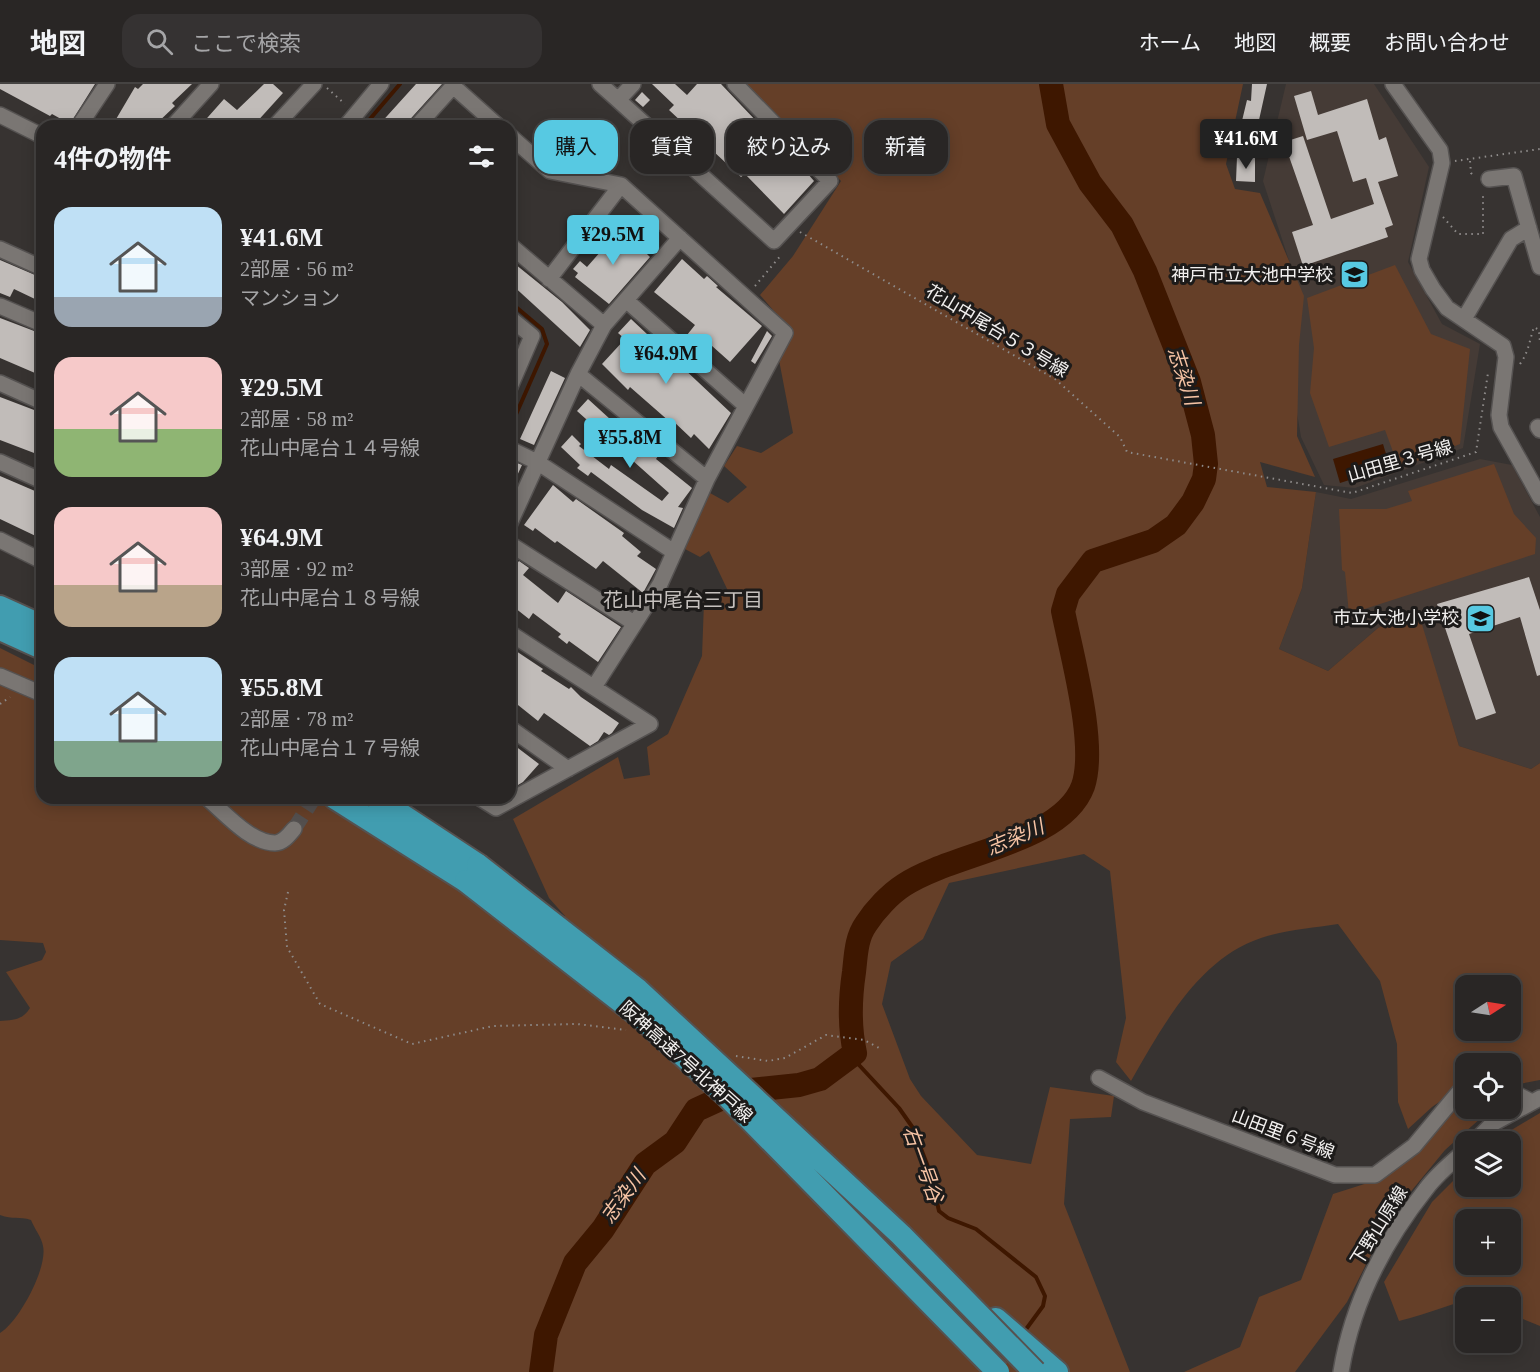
<!DOCTYPE html>
<html lang="ja">
<head>
<meta charset="utf-8">
<style>
	body { margin:0; font-family:"Times New Roman","Noto Sans JP",serif; background:#353232; color:#f1f3f6; height:100vh; display:flex; flex-direction:column; font-size:22px; white-space:nowrap }
	* { box-sizing:border-box; margin:0 }
	p { font-size:20px; color:#a5a5a7 }
	.icon { flex:none; width:33px; height:33px; fill:none; stroke:currentColor; stroke-width:2; stroke-linecap:round; stroke-linejoin:round }
	.map { position:relative; flex:1; overflow:hidden }
	.sheet { position:absolute; left:36px; top:36px; width:480px; height:684px; display:flex; flex-direction:column; background:#292625; border-radius:18px; box-shadow:0 3px 15px #0003,0 0 0 2px #454342 }
	.sheet>* { flex:none }
	.top-card { position:absolute; left:534px; top:36px; width:570px; height:54px; display:flex; gap:12px }
	.needle { width:39px; rotate:78deg }
	.buttons { position:absolute; left:1455px; top:891px; display:grid; gap:12px }
	.buttons a { display:grid; place-items:center; width:66px; height:66px; border-radius:12px; background:#292625; box-shadow:0 3px 15px #0003,0 0 0 2px #454342; font-size:30px }
	.price { position:absolute; translate:-50% -51px; padding:0 14px; border-radius:6px; background:#57c9e2; color:#111; font-size:20px; line-height:39px; filter:drop-shadow(0 2px 3px #0008) }
	.price::after { content:''; position:absolute; left:50%; top:36px; width:18px; height:14px; margin-left:-9px; background:inherit; clip-path:polygon(0 0,100% 0,50% 100%) }
	.price.active { background:#222; color:#fff }
	ul { padding:0; list-style:none }
	li { display:flex; align-items:center; gap:18px; height:150px; padding:0 18px }
	li span { display:grid; place-items:center; flex:none; width:168px; height:120px; border-radius:18px; color:#555 }
	li>.icon { margin-inline-start:auto }
	span .icon { width:72px; height:72px; fill:#fffc; stroke-width:1 }
	li b { font-size:26px }
	h2 { display:flex; justify-content:space-between; align-items:center; height:72px; padding:0 18px; font-size:26px }
	.chip { padding:0 21px; border-radius:18px; background:#292625; box-shadow:0 3px 15px #0003,0 0 0 2px #454342; font-size:21px; line-height:54px }
	.chip.active { background:#57c9e2; color:#111 }
	header { display:flex; align-items:center; gap:36px; box-sizing:border-box; height:84px; padding:0 30px; background:#292625; border-bottom:2px solid #454342 }
	header strong { font-size:28px }
	nav { display:flex; gap:33px; margin-inline-start:auto; font-size:21px }
	.search { width:420px; height:54px; background:#353232; display:flex; align-items:center; gap:15px; box-sizing:border-box; padding:0 21px; border-radius:18px; color:#a5a5a7; font-size:22px }
	.map>svg:first-child { display:block }
	.built { fill:#453b36 }
	.green { fill:#653f28; fill-rule:evenodd }
	.water { fill:#3e1700 }
	.lines { fill:none; stroke-linecap:round; stroke-linejoin:round }
	.stream { stroke:#3e1700; stroke-width:4 }
	.river { stroke:#3e1700; stroke-width:24 }
	.building { fill:#c1bcb9 }
	.minor-tunnel { stroke:#534f4e; stroke-width:15; stroke-dasharray:15 8; stroke-linecap:butt }
	.minor-casing { stroke:#555251; stroke-width:18 }
	.highway-casing { stroke:#555251; stroke-width:26 }
	.path { stroke:#8e8b8a; stroke-width:2; stroke-dasharray:1.5 4.5; stroke-linecap:butt }
	.minor { stroke:#7a7673; stroke-width:15 }
	.highway { stroke:#419db0; stroke-width:22 }
	.highway-bridge-casing { stroke:#555251; stroke-width:26; stroke-linecap:butt }
	.highway-bridge { stroke:#419db0; stroke-width:22 }
	.labels { text-anchor:middle; stroke-width:6; stroke-linejoin:round; paint-order:stroke }
	.poi-label { font-size:18px; fill:#f2f0ef; stroke:#1d1b1a; text-anchor:end }
	.street-label { font-size:18px; fill:#f2f0ef; stroke:#1d1b1a }
	.water-label { font-size:20px; font-style:italic; fill:#f6c3a4; stroke:#1d1b1a }
	.neighbourhood-label { font-size:20px; fill:#c6c1be; stroke:#1d1b1a }
</style>
</head>
<body>
<header>
<strong>地図</strong>
<div class="search"><svg class="icon" aria-label="search" viewBox="0 0 24 24"><circle cx="10" cy="10" r="6"/><path d="M15 15l6 6"/></svg>ここで検索</div>
<nav><a>ホーム</a><a>地図</a><a>概要</a><a>お問い合わせ</a></nav>
</header>
<div class="map">
<svg width="1540" height="1288" viewBox="0 0 1540 1288">
	<rect width="100%" height="100%" fill="#373331"/>
	<path class="built" d="M1286,0H1374L1429,83L1408,178L1442,240L1480,260L1463,364L1355,404L1324,401L1301,353L1291,293L1298,204L1263,97Z
		M1480,375L1512,381L1540,433V679L1531,685L1459,662L1416,524L1378,544L1328,587L1279,565L1302,504L1316,408L1351,415Z"/>
	<path class="green" d="M744,0H1243L1226,80L1235,105L1260,109L1304,212L1299,261L1297,352L1315,393L1260,378L1267,403L1316,408L1302,504L1279,565L1328,587L1378,544L1417,524L1459,662L1531,685L1540,679V996L1514,1001L1511,999L1510,980H1466L1465,1000L1432,1023L1408,1045L1398,1018L1397,960L1380,897L1338,840C1313,844 1285,846 1261,854C1198,875 1162,943 1131,997L1116,978L1126,934L1110,787L1084,770L949,799L923,855L891,878L882,920L910,995L921,1012L977,1071L1031,1080L1050,1003L1114,1012L1111,1033L1070,1035L1064,1120L1130,1288H0V1249C18,1239 48,1184 43,1162C42,1154 34,1144 31,1136C19,1132 13,1136 0,1131V937C13,936 23,936 30,924L6,888L42,876L46,868L43,859L0,856V564L42,585V714H310L410,762L539,861L565,832L549,814L513,735L618,673L624,695L650,691L647,663L668,650L702,572L704,518L729,509L709,467L700,473L685,465L710,409L728,419L747,403L724,382L737,362L761,369L793,349L779,276L793,249L760,211L793,172L841,97ZM1466,902H1510V946H1466Z
		M1395,181L1431,250L1470,265L1460,360L1399,384L1385,346L1329,363L1310,309L1314,264L1307,214Z
		M1494,380L1514,430L1536,454L1535,470L1349,530L1345,488L1342,486L1339,425H1386L1412,417L1408,407Z
		M1464,1017L1466,1024L1491,1025L1445,1066L1390,1133L1347,1218L1295,1288H1184L1240,1263L1259,1213L1301,1196L1333,1110L1377,1096L1430,1053Z
		M1540,1029V1242L1511,1230L1510,1214L1489,1213L1483,1209C1457,1219 1429,1229 1399,1237L1384,1198L1432,1118L1465,1085L1466,1102H1510V1058L1493,1057ZM1466,1136H1510V1180H1466Z"/>
	<path class="water" d="M1383,360L1390,383L1340,399L1333,375Z"/>
	<g class="lines">
		<path class="stream" d="M364,42L400,0
			M510,218L542,245L547,260L510,344
			M855,969L859,981L899,1024L913,1044L930,1088L939,1127L948,1134L976,1145L1036,1193L1045,1212L1043,1222L1024,1248"/>
		<path class="river" d="M541,1288L546,1251L575,1179L603,1145L645,1080L675,1058L696,1026L720,1015L751,1006L799,1001L820,995L855,969C849,942 850,915 854,888C856,871 856,854 866,840C875,826 890,810 904,801C952,769 1062,759 1083,702C1097,661 1072,572 1063,527L1068,510L1093,477L1153,457L1176,441L1193,418L1204,395L1206,380L1203,351L1189,298L1145,187L1122,141L1090,99L1058,40L1051,0"/>
	</g>
	<path class="building" d="M0,0H95L70,40L52,30L50,32L0,5Z
		M143,0H192L172,19L175,22L154,42H112L135,3L138,5Z
		M264,0H273L283,9L253,42H200L224,15L237,26Z
		M416,0H442L404,42H378Z
		M652,0H675L687,11L697,0H721L778,60L776,62L799,84L801,82L814,97L784,130L745,90L741,93L669,26L674,21Z
		M1252,0H1267L1257,45L1241,41L1247,16L1251,17Z
		M1311,7L1318,31L1367,15L1379,56L1386,53L1398,92L1378,98L1393,141L1385,144L1388,153L1303,182L1292,148L1313,141L1284,58L1303,52L1331,135L1374,120L1366,94L1353,98L1337,47L1307,56L1294,12Z
		M642,8L650,16L643,23L635,16Z
		M1237,73L1255,74V98L1236,97Z
		M618,142L648,167L646,169L650,173L609,220L575,193L578,189L573,185L580,177L587,183L609,158L607,157Z
		M682,175L704,195L707,192L718,202L716,203L762,242L730,278L702,253L697,260L687,251L695,241L654,208Z
		M0,176L42,194V205L37,216L14,205L10,213L0,209Z
		M510,176L562,218L590,246L580,263L510,199Z
		M0,234L42,250V292L0,274Z
		M631,235L731,329L709,365L694,350L691,354L672,336L670,338L630,303L628,306L602,280L625,255L618,249Z
		M767,247L772,252L755,280L751,277Z
		M551,287L565,294L534,361L520,355Z
		M0,313L42,329V372L0,356Z
		M588,315L644,366L647,362L658,372L656,375L692,404L678,423L683,424L674,444L642,426L591,388L588,392L577,384L580,381L561,363L572,351L581,360L579,362L609,385L611,381L662,417L669,409L577,327Z
		M510,376L522,381L510,407Z
		M0,392L42,410V455L0,435Z
		M553,401L573,418L576,415L624,449L622,452L641,468L637,472L656,485L643,509L603,477L596,485L557,457L555,459L535,444L533,447L524,441Z
		M519,477L529,484L523,491L558,519L566,507L621,543L598,578L569,557L567,560L558,553L561,550L533,529L529,535L510,520V488Z
		M1529,493L1540,526V591L1537,592L1520,533L1469,550L1496,629L1476,636L1437,520Z
		M510,563L543,585L541,587L569,605L571,603L581,613L619,639L612,649L609,651L604,648L598,657L590,662L544,629L538,637L518,621L510,634Z
		M510,658L539,680L523,698L513,704L510,701Z"/>
	<g class="lines">
		<path class="minor-tunnel" d="M294,745L314,714"/>
		<defs>
			<path id="minor" d="M600,0L618,16
				M633,0L618,16L774,157L830,97L735,0
				M1393,0L1440,66L1442,79L1419,175L1422,186L1433,205L1447,224L1503,262L1506,273L1499,331L1501,343L1540,413
				M453,2L498,42
				M0,31L42,52
				M79,42L107,0
				M173,42L211,0
				M275,42L314,0
				M346,42L381,0
				M417,42L455,0
				M510,52L550,87L621,101L785,249L707,395L660,500L594,603
				M1489,95L1514,92L1540,183
				M510,161L604,241
				M0,165L42,184
				M549,195L621,101
				M627,217L746,322
				M0,222L42,240
				M510,234L532,252L510,303
				M1464,235L1511,155L1529,144
				M578,290L707,395
				M0,299L42,318
				M1538,343L1540,346
				M510,365L537,378L674,468
				M0,378L42,397
				M510,439L578,290L604,241L680,154
				M0,456L42,477
				M510,460L634,539
				M0,592L42,610
				M510,644L568,685
				M207,714C224,728 250,759 275,759C283,759 289,751 294,745
				M480,714L496,724L650,640L510,549
				M1099,994L1143,1018L1335,1091H1375L1414,1062L1459,1008L1466,1006
				M1510,1007L1532,1018
				M1474,1058L1492,1040L1540,1014
				M1341,1288C1352,1220 1383,1159 1426,1105C1437,1090 1452,1078 1466,1066"/>
			<path id="highway" d="M0,523L42,542
				M0,545L42,564
				M335,714L466,797
				M376,714L478,781
				M996,1235L1057,1288"/>
		</defs>
		<use href="#minor" class="minor-casing"/>
		<use href="#highway" class="highway-casing"/>
		<path class="path" d="M327,4L345,20
			M1455,77L1540,65
			M1470,77L1471,89L1475,93
			M1443,133L1458,150H1483V108
			M800,148L1055,295L1120,353L1127,368L1352,409L1476,368L1488,289
			M755,202L782,170
			M1520,280C1529,267 1529,258 1534,243L1539,246L1540,259
			M0,620L10,613
			M288,808L284,826L287,863L320,920L412,960L493,942L577,940L626,946
			M736,972L768,977L785,974L826,951L864,956L881,965"/>
		<use href="#minor" class="minor"/>
		<use href="#highway" class="highway"/>
		<defs>
			<path id="highway-bridge" d="M478,781L638,906L901,1151L1035,1288
				M466,797L642,934L727,1012L998,1288"/>
		</defs>
		<use href="#highway-bridge" class="highway-bridge-casing"/>
		<use href="#highway-bridge" class="highway-bridge"/>
	</g>
	<defs>
		<symbol id="school-square" viewBox="-11 -11 22 22"><rect x="-9" y="-9" width="18" height="18" rx="4" fill="#57c9e2" stroke="#1d1b1a"/><path d="M0-5L7-2L0 1L-7-2ZM-4 1L0 2.5L4 1V4Q0 6-4 4Z" fill="#111"/></symbol>
	</defs>
	<g fill-rule="evenodd">
		<use href="#school-square" x="1338" y="174" width="33" height="33"/>
		<use href="#school-square" x="1464" y="518" width="33" height="33"/>
	</g>
	<g class="labels">
		<g class="poi-label">
			<text x="1333" y="197">神戸市立大池中学校</text>
			<text x="1459" y="540">市立大池小学校</text>
		</g>
		<g class="street-label">
			<text transform="translate(997 247) rotate(31)" y="6">花山中尾台５３号線</text>
			<text transform="translate(1400 377) rotate(-16)" y="6">山田里３号線</text>
			<text transform="translate(686 978) rotate(42)" y="6">阪神高速7号北神戸線</text>
			<text transform="translate(1283 1050) rotate(21)" y="6">山田里６号線</text>
			<text transform="translate(1379 1142) rotate(-58)" y="6">下野山原線</text>
		</g>
		<g class="water-label">
			<text transform="translate(1184 292) rotate(72)" y="7">志染川</text>
			<text transform="translate(1015 753) rotate(-23)" y="7">志染川</text>
			<text transform="translate(923 1080) rotate(70)" y="7">右一号谷</text>
			<text transform="translate(623 1112) rotate(-54)" y="7">志染川</text>
		</g>
		<g class="neighbourhood-label">
			<text x="683" y="523">花山中尾台三丁目</text>
		</g>
	</g>
</svg>
<div class="buttons">
<a><svg class="needle" viewBox="-14 -14 28 28"><path d="M0-13l5 13h-10z" fill="#e53935"/><path d="M0 13l5-13h-10z" fill="#a5a5a7"/></svg></a>
<a><svg class="icon" aria-label="locate" viewBox="0 0 24 24"><circle cx="12" cy="12" r="6"/><path d="M12 2v4M12 18v4M2 12h4M18 12h4"/></svg></a>
<a><svg class="icon" aria-label="layers" viewBox="0 0 24 24"><path d="M12 4l9 5-9 5-9-5zM3 14l9 5 9-5"/></svg></a>
<a>+</a>
<a>−</a>
</div>
<b class="price active" style="left:1246px;top:86px">¥41.6M</b>
<b class="price" style="left:613px;top:182px">¥29.5M</b>
<b class="price" style="left:666px;top:301px">¥64.9M</b>
<b class="price" style="left:630px;top:385px">¥55.8M</b>
<div class="top-card">
<a class="chip active">購入</a>
<a class="chip">賃貸</a>
<a class="chip">絞り込み</a>
<a class="chip">新着</a>
</div>
<section class="sheet">
<h2>4件の物件<svg class="icon" aria-label="filters" viewBox="0 0 24 24"><path d="M4 7h16M4 17h16"/><circle cx="9" cy="7" r="2"/><circle cx="15" cy="17" r="2"/></svg></h2>
<ul>
<li><span style="background:linear-gradient(#bfe0f5 75%,#9aa5b1 0)"><svg class="icon" aria-label="home" viewBox="0 0 24 24"><path d="M3 11l9-7 9 7M6 9v11h12V9"/></svg></span><div><b>¥41.6M</b><p>2部屋 · 56 m²</p><p>マンション</p></div></li>
<li><span style="background:linear-gradient(#f6c9c9 60%,#8fb573 0)"><svg class="icon" aria-label="home" viewBox="0 0 24 24"><path d="M3 11l9-7 9 7M6 9v11h12V9"/></svg></span><div><b>¥29.5M</b><p>2部屋 · 58 m²</p><p>花山中尾台１４号線</p></div></li>
<li><span style="background:linear-gradient(#f6c9c9 65%,#b9a48a 0)"><svg class="icon" aria-label="home" viewBox="0 0 24 24"><path d="M3 11l9-7 9 7M6 9v11h12V9"/></svg></span><div><b>¥64.9M</b><p>3部屋 · 92 m²</p><p>花山中尾台１８号線</p></div></li>
<li><span style="background:linear-gradient(#bfe0f5 70%,#7fa58c 0)"><svg class="icon" aria-label="home" viewBox="0 0 24 24"><path d="M3 11l9-7 9 7M6 9v11h12V9"/></svg></span><div><b>¥55.8M</b><p>2部屋 · 78 m²</p><p>花山中尾台１７号線</p></div></li>
</ul>
</section>
</div>
</body>
</html>
